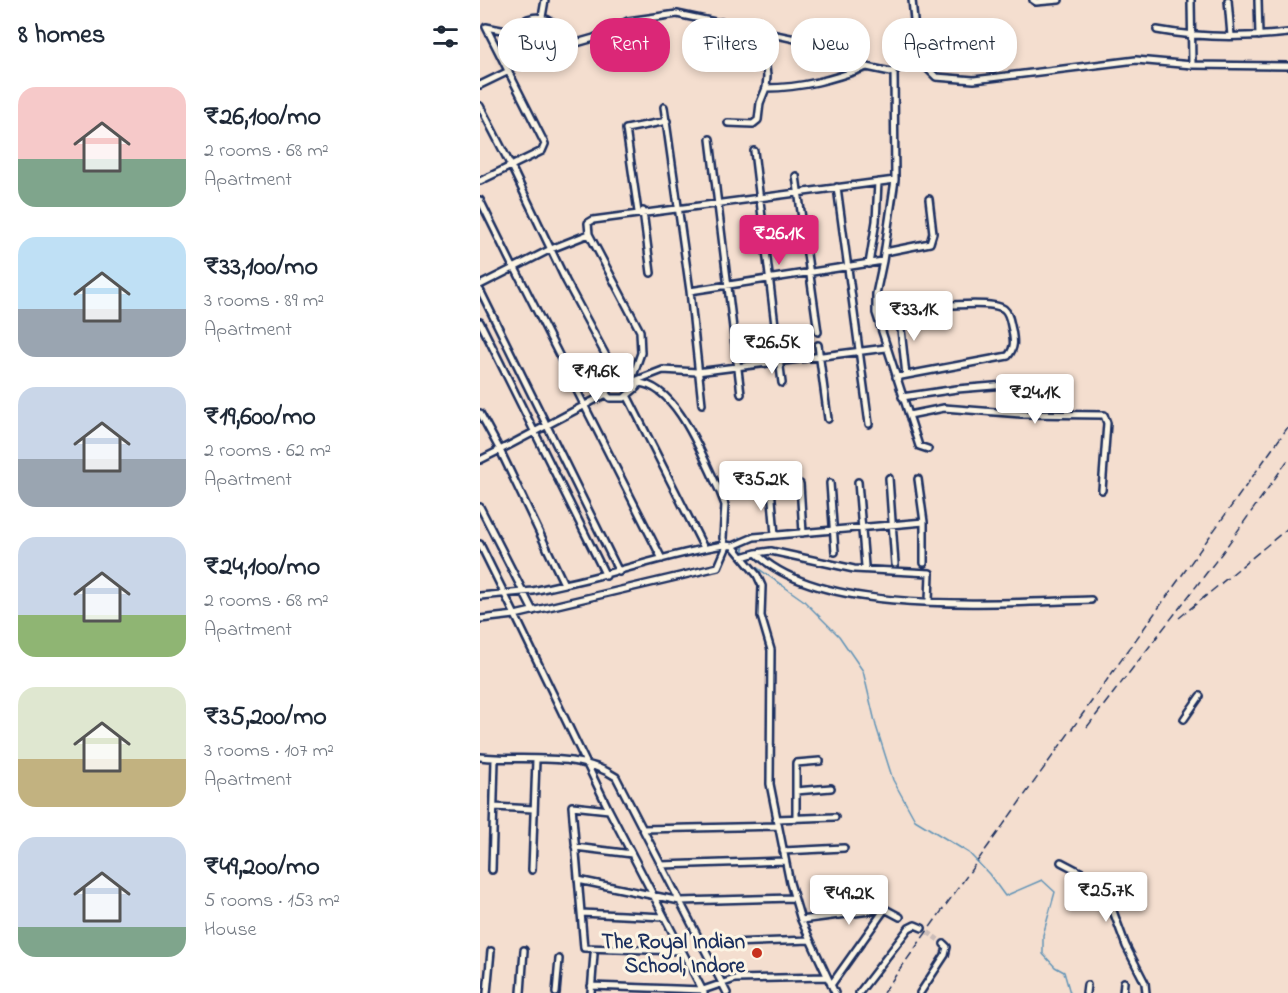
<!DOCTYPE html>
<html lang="en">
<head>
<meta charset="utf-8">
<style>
	body { margin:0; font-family:"Indie Flower",sans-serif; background:#f2f2f3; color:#1f2937; height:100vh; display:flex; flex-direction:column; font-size:22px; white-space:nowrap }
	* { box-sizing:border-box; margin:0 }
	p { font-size:20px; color:#747a83 }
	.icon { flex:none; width:33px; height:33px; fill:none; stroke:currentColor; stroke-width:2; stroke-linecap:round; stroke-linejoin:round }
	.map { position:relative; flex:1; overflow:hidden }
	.sheet { display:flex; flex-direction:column; background:#fff; width:480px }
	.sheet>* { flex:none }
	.banner { position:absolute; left:18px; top:18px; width:570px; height:54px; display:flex; gap:12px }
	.price { position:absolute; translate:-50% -51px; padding:0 14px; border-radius:6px; background:#fff; color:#222; font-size:20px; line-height:39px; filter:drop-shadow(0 2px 3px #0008) }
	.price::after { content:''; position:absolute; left:50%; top:36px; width:18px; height:14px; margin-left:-9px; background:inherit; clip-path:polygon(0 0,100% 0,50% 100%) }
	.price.on { background:#db2777; color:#fff }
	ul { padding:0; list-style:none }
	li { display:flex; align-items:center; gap:18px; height:150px; padding:0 18px }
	li span { display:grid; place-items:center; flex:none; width:168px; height:120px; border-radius:18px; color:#555 }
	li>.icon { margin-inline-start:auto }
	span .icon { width:72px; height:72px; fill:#fffc; stroke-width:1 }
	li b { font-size:26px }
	h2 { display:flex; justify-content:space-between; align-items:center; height:72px; padding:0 18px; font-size:26px }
	.chip { padding:0 21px; border-radius:24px; background:#fff; box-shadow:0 3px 9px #0003; font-size:21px; line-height:54px }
	.chip.on { background:#db2777; color:#fff }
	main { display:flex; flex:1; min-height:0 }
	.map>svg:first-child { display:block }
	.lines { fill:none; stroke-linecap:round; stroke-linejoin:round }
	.stream { stroke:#6294b7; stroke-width:1.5 }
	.minor-tunnel { stroke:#c9bbb8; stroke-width:5; stroke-dasharray:5 2.5; stroke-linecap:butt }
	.minor-casing { stroke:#1b2f5e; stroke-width:10 }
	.minor { stroke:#fcf5e5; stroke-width:5 }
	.rail { stroke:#1b2f5e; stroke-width:1.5; stroke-dasharray:9 4.5; stroke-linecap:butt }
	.poi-dot { fill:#c8321e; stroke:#fcf5e5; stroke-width:2 }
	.labels { text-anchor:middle; stroke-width:6; stroke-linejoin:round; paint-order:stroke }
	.poi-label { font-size:21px; font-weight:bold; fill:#1b2f5e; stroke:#fcf5e5; text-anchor:end }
</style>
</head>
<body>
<main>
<section class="sheet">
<h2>8 homes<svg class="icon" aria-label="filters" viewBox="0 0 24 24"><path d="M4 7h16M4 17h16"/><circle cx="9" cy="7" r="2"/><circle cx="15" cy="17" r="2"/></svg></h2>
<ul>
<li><span style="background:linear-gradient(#f6c9c9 60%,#7fa58c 0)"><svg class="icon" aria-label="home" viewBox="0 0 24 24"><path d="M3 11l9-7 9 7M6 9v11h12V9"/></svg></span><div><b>₹26,100/mo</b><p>2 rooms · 68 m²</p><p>Apartment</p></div></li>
<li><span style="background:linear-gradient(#bfe0f5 60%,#9aa5b1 0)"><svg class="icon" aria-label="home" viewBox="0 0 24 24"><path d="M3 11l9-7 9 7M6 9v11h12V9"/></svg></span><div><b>₹33,100/mo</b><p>3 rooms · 89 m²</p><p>Apartment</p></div></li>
<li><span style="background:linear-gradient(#c9d6e8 60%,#9aa5b1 0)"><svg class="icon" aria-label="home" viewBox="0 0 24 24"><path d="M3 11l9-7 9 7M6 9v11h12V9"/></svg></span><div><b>₹19,600/mo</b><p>2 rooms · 62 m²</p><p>Apartment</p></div></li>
<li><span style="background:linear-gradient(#c9d6e8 65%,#8fb573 0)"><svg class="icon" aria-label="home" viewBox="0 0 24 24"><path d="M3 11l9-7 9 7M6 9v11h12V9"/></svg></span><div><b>₹24,100/mo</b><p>2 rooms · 68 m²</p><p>Apartment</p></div></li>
<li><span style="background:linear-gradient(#dfe7d0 60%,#c2b280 0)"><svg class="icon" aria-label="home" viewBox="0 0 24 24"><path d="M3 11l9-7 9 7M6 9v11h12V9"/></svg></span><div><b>₹35,200/mo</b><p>3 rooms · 107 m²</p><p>Apartment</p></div></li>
<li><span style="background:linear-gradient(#c9d6e8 75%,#7fa58c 0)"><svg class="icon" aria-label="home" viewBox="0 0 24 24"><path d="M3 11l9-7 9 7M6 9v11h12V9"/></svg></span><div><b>₹49,200/mo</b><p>5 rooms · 153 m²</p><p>House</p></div></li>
</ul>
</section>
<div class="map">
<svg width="808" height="993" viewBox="0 0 808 993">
	<rect width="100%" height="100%" fill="#f4decf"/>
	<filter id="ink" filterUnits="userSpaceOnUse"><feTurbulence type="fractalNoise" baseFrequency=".0167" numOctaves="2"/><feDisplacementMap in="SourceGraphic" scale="12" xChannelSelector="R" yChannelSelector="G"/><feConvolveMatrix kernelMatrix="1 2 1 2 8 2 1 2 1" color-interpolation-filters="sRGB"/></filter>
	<g filter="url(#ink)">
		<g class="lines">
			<path class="stream" d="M260,537L265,553
				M267,557L269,562L323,600L359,636L383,671L396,726L413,780L435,820L489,853L509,874L525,896L562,880L575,892L563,935V954L575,967L584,972L590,993"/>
			<path class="minor-tunnel" d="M442,928L464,944"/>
			<defs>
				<path id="minor" d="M553,0L556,2L579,0
					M711,0L712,65
					M748,0L751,36
					M778,0L779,36
					M62,17L65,0
					M677,30C720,38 764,38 808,33
					M33,32C44,15 62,12 78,27L84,44
					M431,52L456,77L494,80L656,60L712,65L808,66
					M235,60L241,22
					M0,85L29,71
					M286,88C323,88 353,79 387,67
					M0,106L31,166L0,181
					M184,107L210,291L222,404
					M248,123L273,124L278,120L280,103L286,88L287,76L282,32
					M230,139L261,394
					M274,151L302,383
					M316,176L338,332
					M357,187L389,424
					M0,200L34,269
					M163,211L171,273
					M158,212L146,129L187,121
					M109,234L108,223L113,220L415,180L414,71
					M405,252L450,243L453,233L449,199
					M403,261L396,294V313L439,446L448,449
					M389,264L396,221L398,182
					M35,268L182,559
					M0,285L71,249L109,234L160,331L161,353L153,376
					M0,290L139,572
					M210,291L403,261L415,180
					M419,311L426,375
					M396,313C419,311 508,297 524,309C530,314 530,323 532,330C534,341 535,348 528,356L416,377
					M0,322L126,576
					M338,345L348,419
					M138,378L86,281L31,166L62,151L65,144L6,27L93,44L114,38L148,21L197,14L320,40L387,67L411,72L417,69L436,41L432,0
					M157,380L183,370L217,372L406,348
					M158,383C198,385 224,461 240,492L245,505L243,538L245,545L253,546L277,575L282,586L281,616L291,650L290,784L310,883L321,920L355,993
					M126,394L130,398H144L157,387L158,381
					M148,397L224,548
					M422,397L477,389L538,384
					M0,413L20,450L126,394C130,380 140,376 153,377
					M429,415L464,408L541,414L624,415L627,423L622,490
					M0,460L20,450L84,584C138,573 190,553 245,545
					M409,478L415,564
					M378,482L385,566
					M350,483L355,552
					M320,484L323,533
					M291,488L295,535
					M0,507L53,611
					M444,522V563
					M0,544L35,615L238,567L247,546
					M253,546L274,537L444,522L438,479
					M276,553L291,551L374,569L450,573L449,601
					M262,557L276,553C340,618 524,602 611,600
					M0,596L53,591L84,584
					M0,619L35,615L129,810L224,993
					M704,719L720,696
					M0,757C43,762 98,751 136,777L247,993
					M316,791V763L340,761
					M14,807L53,809
					M129,810L92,806L104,948L202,951
					M296,819L355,817
					M316,819V791L351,788
					M163,829L298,826
					M95,847L152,854
					M303,851L364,848
					M581,862L623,884L646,946L665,983L666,993
					M181,865L305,861
					M12,870L15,759
					M52,870L56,760
					M98,880L200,901L314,898
					M101,913L184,917
					M321,920L405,909L420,917
					M222,944L330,940
					M351,985L405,909
					M111,986L223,990L255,979L347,977
					M7,993L11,951
					M41,993L44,950
					M76,993L79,959
					M111,993L114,954
					M379,993L429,928L435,925L442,928
					M440,993L465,955L467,947L464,944
					M606,993L607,985
					M643,993L644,982"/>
			</defs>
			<use href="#minor" class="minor-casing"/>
			<use href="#minor" class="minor"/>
			<path class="rail" d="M699,618L808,528
				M607,727L742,553L808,460
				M403,993L808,427"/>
		</g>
	</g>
	<circle class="poi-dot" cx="277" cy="953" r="6"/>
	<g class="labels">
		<g class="poi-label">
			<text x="265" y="948">The Royal Indian<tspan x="265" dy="24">School, Indore</tspan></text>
		</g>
	</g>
</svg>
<b class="price on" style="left:299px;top:266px">₹26.1K</b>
<b class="price" style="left:434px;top:342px">₹33.1K</b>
<b class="price" style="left:292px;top:375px">₹26.5K</b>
<b class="price" style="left:116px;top:404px">₹19.6K</b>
<b class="price" style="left:555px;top:425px">₹24.1K</b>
<b class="price" style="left:281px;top:512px">₹35.2K</b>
<b class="price" style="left:626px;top:923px">₹25.7K</b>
<b class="price" style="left:369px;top:926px">₹49.2K</b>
<div class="banner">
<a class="chip">Buy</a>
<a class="chip on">Rent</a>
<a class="chip">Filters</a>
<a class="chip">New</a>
<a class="chip">Apartment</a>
</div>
</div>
</main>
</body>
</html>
